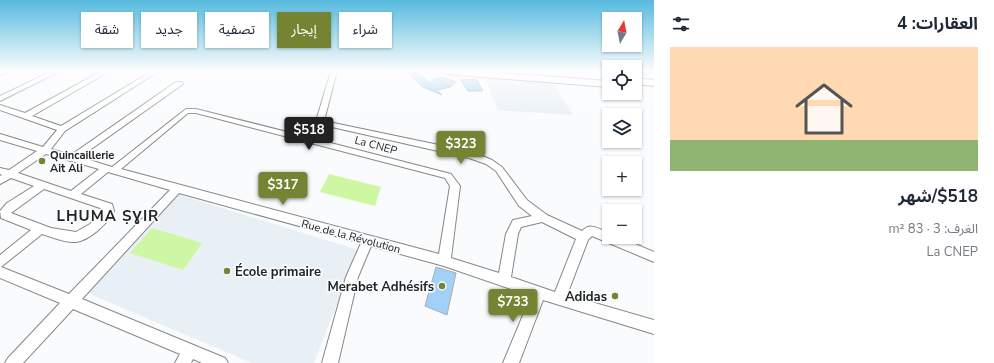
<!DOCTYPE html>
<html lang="ar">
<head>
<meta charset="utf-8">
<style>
	body { margin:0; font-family:"Nunito Sans","Noto Sans Arabic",sans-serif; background:#f2f2f3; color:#1f2937; direction:rtl; height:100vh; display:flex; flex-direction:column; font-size:15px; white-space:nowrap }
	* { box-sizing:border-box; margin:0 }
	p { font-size:13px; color:#747a83 }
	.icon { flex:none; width:22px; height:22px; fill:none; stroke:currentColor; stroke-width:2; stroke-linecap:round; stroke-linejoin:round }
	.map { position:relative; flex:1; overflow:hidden; direction:ltr }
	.drawer { display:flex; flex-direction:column; background:#fff; width:340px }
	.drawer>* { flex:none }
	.hud { position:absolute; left:12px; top:12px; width:380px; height:36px; direction:rtl; display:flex; gap:8px }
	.needle { width:26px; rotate:10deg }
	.tools { position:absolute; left:602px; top:12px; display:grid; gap:8px }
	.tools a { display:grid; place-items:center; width:40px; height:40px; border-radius:0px; background:#fff; box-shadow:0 1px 3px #0004; font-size:20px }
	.price { position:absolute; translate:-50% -34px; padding:0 9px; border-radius:4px; background:#758433; color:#fff; font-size:13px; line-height:26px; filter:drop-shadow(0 1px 2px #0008) }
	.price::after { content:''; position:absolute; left:50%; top:24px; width:12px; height:9px; margin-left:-6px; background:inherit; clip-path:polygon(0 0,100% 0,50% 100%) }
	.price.on { background:#222; color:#fff }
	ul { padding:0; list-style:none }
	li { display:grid; align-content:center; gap:8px; height:212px; padding:0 16px }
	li+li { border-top:1px solid #e0e1e3 }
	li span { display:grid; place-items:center; height:124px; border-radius:0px; color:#555 }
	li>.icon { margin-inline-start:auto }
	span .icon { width:72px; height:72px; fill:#fffc; stroke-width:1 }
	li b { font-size:17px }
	h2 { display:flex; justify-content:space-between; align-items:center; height:48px; padding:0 16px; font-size:17px }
	.pill { padding:0 14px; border-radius:0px; background:#fff; box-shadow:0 1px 3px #0004; font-size:14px; line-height:36px }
	.pill.on { background:#758433; color:#fff }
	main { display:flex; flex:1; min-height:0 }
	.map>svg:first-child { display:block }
	.built { fill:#e8f0f6 }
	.green { fill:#cdf7a2 }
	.building { fill:#a2d1f8; stroke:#acadae }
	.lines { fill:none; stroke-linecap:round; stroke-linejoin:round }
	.street-casing { stroke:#868788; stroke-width:2 }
	.secondary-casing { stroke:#868788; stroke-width:2 }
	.street { fill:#fff; fill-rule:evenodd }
	.secondary { fill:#fff; fill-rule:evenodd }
	.poi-dot { fill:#758433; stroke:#f9fbfc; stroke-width:1.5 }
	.labels { text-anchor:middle; stroke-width:3.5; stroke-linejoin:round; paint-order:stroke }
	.street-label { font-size:11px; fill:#232324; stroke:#f9fbfc }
	.poi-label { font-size:11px; font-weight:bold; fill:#232324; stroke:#f9fbfc; text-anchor:start }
	.near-poi-label { font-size:13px; font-weight:bold; fill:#232324; stroke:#f9fbfc; text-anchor:end }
	.district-label { font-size:15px; font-weight:bold; letter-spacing:1px; fill:#232324; stroke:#f9fbfc }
</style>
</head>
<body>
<main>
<section class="drawer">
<h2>العقارات: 4<svg class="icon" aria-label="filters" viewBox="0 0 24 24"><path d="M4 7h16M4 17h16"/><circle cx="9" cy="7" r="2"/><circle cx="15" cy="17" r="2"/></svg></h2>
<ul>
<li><span style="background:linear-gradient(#ffd9b3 75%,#8fb573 0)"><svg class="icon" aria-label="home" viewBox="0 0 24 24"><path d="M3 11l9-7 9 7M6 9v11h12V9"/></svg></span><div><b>$518/شهر</b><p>الغرف: 3 · 83 m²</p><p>La CNEP</p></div></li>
</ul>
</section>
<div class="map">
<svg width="654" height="363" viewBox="0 0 654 363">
	<rect width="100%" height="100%" fill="#f9fbfc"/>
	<path class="built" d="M486,78L552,82L573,115L498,110Z
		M177,194L358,250L314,363H252L85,292Z"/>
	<path class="green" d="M329,174L381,187L375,206L320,192Z
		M152,228L202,243L183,270L130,253Z"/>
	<path class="building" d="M407,72L419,73L430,83L435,79L442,77L456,82L450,87L437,90L442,95L423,87Z
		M476,79L483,91H468L461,80Z
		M436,267L456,273L447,315L425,306Z"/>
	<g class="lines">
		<defs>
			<path id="street" d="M0,71H9L0,75Z
				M52,71H60L0,101V96Z
				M102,71H110L32,116L61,126L152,71H159L65,131L51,149L71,155L176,82H182L183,84L80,157L112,167L186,109H196L311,138L331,71H337L324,121L434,144L480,155L492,160L502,167L527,200L547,215L582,231C591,222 598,229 609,233V237H619L654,252V262L592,236L588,240L567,295L654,320V334L543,300L519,363H503L531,296L444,266L371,246L358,277L338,363H322L346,277L361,243L179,193L82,299L225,358L228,363H202L193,359L191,363H175L180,354L73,309L23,363H5L8,358L60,303L0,278V255L31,230L1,218L0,211L7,203L34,186L11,178L0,184V176L2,175L0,174V168L9,170L37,151L0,140V134L43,147L57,130L0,110V105L25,113ZM188,113H196L445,178L450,186L439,254L121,169ZM323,125L469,158L486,164L496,171L519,206L532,216L513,220L506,234L499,273L451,258L460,186L451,174L319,140ZM46,154L99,169L71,191L18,173ZM108,172L170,190L69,294L1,267L42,234C52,237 65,243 76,242C90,240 105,225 113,214L114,211L112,204L81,194ZM44,189L103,209V210L90,224L76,232L51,228L11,213ZM542,222L576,239L555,292L511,277L518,234L521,227Z
				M641,71H650V72L647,74Z"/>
			<path id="secondary" d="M440,71H479L609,81V87L445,74Z
				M635,78L654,80V86L635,84Z"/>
		</defs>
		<use href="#street" class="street-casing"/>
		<use href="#secondary" class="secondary-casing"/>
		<use href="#street" class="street"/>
		<use href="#secondary" class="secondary"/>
	</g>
	<linearGradient id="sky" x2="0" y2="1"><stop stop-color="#56bade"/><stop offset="0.58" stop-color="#fcfdfe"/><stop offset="1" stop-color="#fcfdfe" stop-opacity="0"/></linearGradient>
	<rect width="654" height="122" fill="url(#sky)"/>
	<g class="poi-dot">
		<circle cx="42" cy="161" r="4"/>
		<circle cx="227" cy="271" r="4"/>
		<circle cx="442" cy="286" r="4"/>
		<circle cx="615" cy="296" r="4"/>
	</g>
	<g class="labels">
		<g class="street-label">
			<text transform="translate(376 145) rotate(15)" y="4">La CNEP</text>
			<text transform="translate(351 236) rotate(15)" y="4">Rue de la Révolution</text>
		</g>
		<g class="poi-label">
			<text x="50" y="159">Quincaillerie<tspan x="50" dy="13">Ait Ali</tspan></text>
		</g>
		<g class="near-poi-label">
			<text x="235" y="276" text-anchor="start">École primaire</text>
			<text x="434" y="291">Merabet Adhésifs</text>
			<text x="607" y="301">Adidas</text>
		</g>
		<g class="district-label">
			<text x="108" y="221">LḤUMA ṢƔIR</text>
		</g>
	</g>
</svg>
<div class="tools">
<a><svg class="needle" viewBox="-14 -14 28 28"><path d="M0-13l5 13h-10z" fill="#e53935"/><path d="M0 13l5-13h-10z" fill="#747a83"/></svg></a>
<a><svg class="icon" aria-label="locate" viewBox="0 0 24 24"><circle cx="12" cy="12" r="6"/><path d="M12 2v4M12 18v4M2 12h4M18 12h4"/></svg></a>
<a><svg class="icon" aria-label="layers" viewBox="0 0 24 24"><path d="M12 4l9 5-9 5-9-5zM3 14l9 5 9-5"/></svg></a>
<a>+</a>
<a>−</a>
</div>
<b class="price on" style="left:309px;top:151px">$518</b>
<b class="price" style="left:461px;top:165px">$323</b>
<b class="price" style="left:283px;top:206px">$317</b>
<b class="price" style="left:513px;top:323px">$733</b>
<div class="hud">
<a class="pill">شراء</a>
<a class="pill on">إيجار</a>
<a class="pill">تصفية</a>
<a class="pill">جديد</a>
<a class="pill">شقة</a>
</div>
</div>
</main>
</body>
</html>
